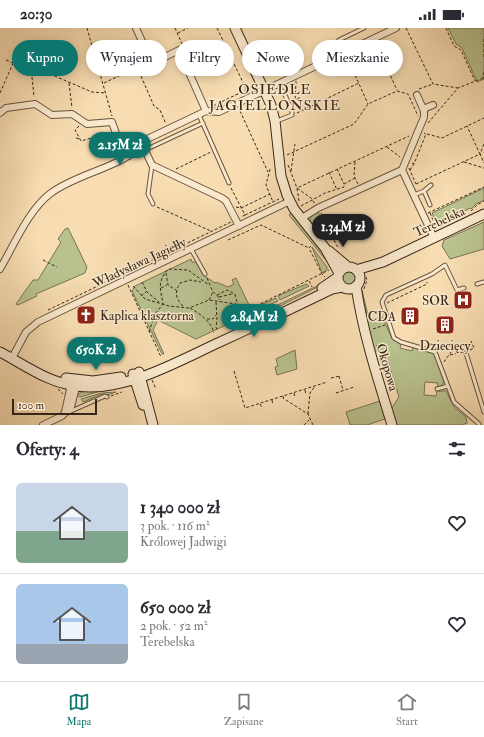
<!DOCTYPE html>
<html lang="pl">
<head>
<meta charset="utf-8">
<style>
	body { margin:0; font-family:"IM FELL Double Pica",serif; background:#f2f2f3; color:#2b2b33; height:100vh; display:flex; flex-direction:column; font-size:15px; white-space:nowrap }
	* { box-sizing:border-box; margin:0 }
	p { font-size:13px; color:#7c7c81 }
	.icon { flex:none; width:22px; height:22px; fill:none; stroke:currentColor; stroke-width:2; stroke-linecap:round; stroke-linejoin:round }
	.map { position:relative; height:397px; overflow:hidden }
	.details { display:flex; flex-direction:column; background:#fff; flex:1 }
	.details>* { flex:none }
	.banner { position:absolute; left:12px; top:12px; width:460px; height:36px; display:flex; gap:8px }
	.scale { position:absolute; left:12px; bottom:10px; width:85px; box-sizing:border-box; padding-left:4px; border:2px solid #382619; border-top:0; font-size:11px; line-height:14px; white-space:nowrap; color:#382619; -webkit-text-stroke:3px #fae9cd; paint-order:stroke }
	.price { position:absolute; translate:-50% -34px; padding:0 9px; border-radius:14px; background:#0f766e; color:#fff; font-size:13px; line-height:26px; filter:drop-shadow(0 1px 2px #0008) }
	.price::after { content:''; position:absolute; left:50%; top:24px; width:12px; height:9px; margin-left:-6px; background:inherit; clip-path:polygon(0 0,100% 0,50% 100%) }
	.price.current { background:#222; color:#fff }
	ul { padding:0; list-style:none }
	li { display:flex; align-items:center; gap:12px; height:100px; padding:0 16px }
	li+li { border-top:1px solid #e1e1e2 }
	li span { display:grid; place-items:center; flex:none; width:112px; height:80px; border-radius:6px; color:#555 }
	li>.icon { margin-inline-start:auto }
	span .icon { width:48px; height:48px; fill:#fffc; stroke-width:1 }
	li b { font-size:17px }
	h2 { display:flex; justify-content:space-between; align-items:center; height:48px; padding:0 16px; font-size:17px }
	.pill { padding:0 14px; border-radius:18px; background:#fff; box-shadow:0 2px 10px #0003; font-size:14px; line-height:36px }
	.pill.current { background:#0f766e; color:#fff }
	.status { display:flex; justify-content:space-between; align-items:center; height:28px; padding:0 20px; background:#fff; direction:ltr }
	.status svg { height:11px; fill:currentColor }
	.menu { display:flex; justify-content:space-around; align-items:center; height:56px; border-top:1px solid #e1e1e2; background:#fff; font-size:11px; color:#7c7c81 }
	.menu a { display:grid; justify-items:center; gap:2px }
	.menu .current { color:#0f766e }
	.map>svg:first-child { display:block }
	.green { fill:#b9c28f; stroke:#787454 }
	.lines { fill:none; stroke-linecap:round; stroke-linejoin:round }
	.lane-casing { stroke:#68543f; stroke-width:5 }
	.street-casing { stroke:#68543f; stroke-width:8 }
	.secondary-casing { stroke:#382619; stroke-width:11 }
	.path { stroke:#382619; stroke-width:1; stroke-dasharray:3 2; stroke-linecap:butt }
	.lane { stroke:#fae9cd; stroke-width:3 }
	.street { stroke:#fae9cd; stroke-width:6 }
	.secondary { stroke:#fae9cd; stroke-width:9 }
	.labels { text-anchor:middle; stroke-width:3; stroke-linejoin:round; paint-order:stroke }
	.street-label { font-size:13px; fill:#382619; stroke:#fae9cd }
	.poi-label { font-size:13px; fill:#382619; stroke:#fae9cd; text-anchor:end }
	.neighbourhood-label { font-size:14px; letter-spacing:1px; fill:#382619; stroke:#fae9cd }
</style>
</head>
<body>
<div class="status"><b>20:30</b><svg viewBox="0 0 49 12"><path d="M0 12V9h3v3zM5 12V6h3v6zM10 12V3h3v9zM15 12V0h3v12zM26 1h20v11H26zM47 4h2v5h-2z"/></svg></div>
<div class="map">
<svg width="484" height="397" viewBox="0 0 484 397">
	<rect width="100%" height="100%" fill="#f8ddb2"/>
	<filter id="stains"><feTurbulence type="fractalNoise" baseFrequency=".005" numOctaves="4"/><feColorMatrix values="0 0 0 0 .2 0 0 0 0 .09 0 0 0 0 .02 0 0 0 .5 -.17"/></filter>
	<radialGradient id="worn" r=".72"><stop offset=".6" stop-color="#630" stop-opacity="0"/><stop offset="1" stop-color="#630" stop-opacity=".3"/></radialGradient>
	<path class="green" d="M448,0H484V51L477,54L462,20L456,16Z
		M484,160V172L476,176L471,181L470,180L437,197L432,185Z
		M292,184L325,227L329,236L289,187Z
		M318,184L327,202L323,205L310,193L311,188Z
		M484,194V221L450,231L442,218L444,212Z
		M68,200L87,239L85,245L36,266L37,268L18,277L16,276L33,252H38L61,214L58,211L65,201Z
		M312,219L327,239V242L322,245Z
		M191,231L192,234H196L203,247L215,255L216,254L228,259L234,256L232,252L236,250L249,277H253L256,283L196,311L158,292L153,302L164,326H162L132,263L135,258Z
		M342 250a7 7 0 1 1 14 0a7 7 0 1 1-14 0Z
		M306,256L309,258L280,272L278,268Z
		M319,257H322L270,283L263,284Z
		M362,262L369,292L382,288L392,311L401,316L400,320L412,323L413,319L433,325L436,328L444,354L441,358L437,359L438,355L425,354L424,367L436,368L437,363H446L454,379L466,389L467,395L462,397H395L391,381L399,369L386,327L383,330L381,325L372,321Z
		M276,270L278,273L260,281L258,278Z
		M295,322L297,341L277,347L275,339L278,338L276,331Z
		M83,363H101L80,369L77,367Z
		M116,364L108,367L102,366L83,374L81,371L102,365Z
		M380,373L385,391L367,397H350L346,384Z"/>
	<g class="lines">
		<defs>
			<path id="lane" d="M345,24L339,12L364,0
				M199,87L229,155
				M277,93L292,87V82L283,63
				M145,122L203,95
				M152,137L148,166L153,176
				M424,163L431,157
				M414,167L424,163L430,177
				M191,221L205,246
				M477,256L484,254
				M464,260L457,262L445,237L432,246L386,267L382,274L394,310L401,314L435,324L454,374L479,396
				M466,325L484,384
				M437,361L448,358
				M69,384L105,368L107,369"/>
			<path id="street" d="M136,0L151,33L153,35L179,22L206,83
				M423,81L433,77
				M0,85L6,80L35,76L52,87L72,86L87,96L112,94L120,117
				M141,114L152,137L222,170L226,173L239,198
				M118 122a7 7 0 1 1 14 0a7 7 0 1 1-14 0Z
				M130,117L141,114L206,83L219,84L396,0
				M402,142L424,89V83L417,67
				M402,142L434,210
				M302,190L318,180L402,142
				M0,241C14,217 29,181 51,165C73,149 102,143 125,130
				M12,330L26,304L38,294L290,173
				M65,384L70,361L74,355
				M43,397L62,388L71,379L77,355"/>
			<path id="secondary" d="M235,0L271,77L275,93L281,148L287,167L294,181L325,220L339,245
				M329,223L348,239
				M338 250a11 11 0 1 1 22 0a11 11 0 1 1-22 0Z
				M356,242L383,234L484,186
				M356,258C363,306 378,351 392,397
				M322,260L338,249
				M0,324C25,337 48,355 77,358C124,365 178,333 220,314C257,297 295,279 332,261L342,259
				M139,344L153,397
				M133,346L143,377
				M66,350L93,353L121,349"/>
		</defs>
		<use href="#lane" class="lane-casing"/>
		<use href="#street" class="street-casing"/>
		<use href="#secondary" class="secondary-casing"/>
		<path class="path" d="M87,0L112,88
			M175,0L182,16
			M217,0L248,65
			M406,0L433,56L458,60
			M446,0L454,18L461,22L475,53
			M178,5L188,0
			M484,11V29
			M376,16L397,62
			M347,29L368,76
			M6,32L13,35
			M31,39L34,69
			M137,39L154,78L160,82L166,96
			M484,44L483,50L484,49
			M356,47L360,23
			M69,55L72,80
			M104,55L146,35
			M419,61L433,56
			M0,65L15,31L92,64L106,65
			M295,76L296,53
			M213,78L252,59L253,55
			M240,83L268,144
			M297,85L359,55
			M428,95L458,60L483,50L484,52
			M79,98L75,102L81,113L95,109
			M427,106L442,110L484,90
			M76,110L79,111
			M484,116L480,126L484,135
			M387,119L400,129
			M287,127L354,96L368,76L397,63L408,66L418,88
			M355,134L354,148L358,156
			M464,134L484,140
			M412,135L414,136L426,106L424,105
			M288,137L297,160L311,170L315,176
			M409,140L416,156
			M176,141L211,124
			M270,141L266,157L273,174
			M337,141L344,156
			M410,142L414,136
			M291,143L295,116
			M329,144L337,162
			M416,156L480,126L467,98
			M231,160L245,187L241,189
			M299,173L297,160L409,108
			M301,178L325,165L344,159V156L355,150
			M157,179L211,203
			M236,179L241,180L270,166
			M471,183L477,177L484,173
			M321,185L338,220
			M428,185L484,159
			M430,185L436,199
			M245,187L279,171
			M228,212L261,197L309,220
			M311,218L309,220L322,246L325,249
			M43,232L57,239
			M166,245L168,257L176,262
			M207,250L213,264L217,267L220,272
			M309,253L312,259
			M142,254L147,264L159,274
			M128,257L161,329
			M133,258L145,271L169,278L189,280L209,272L236,276
			M161,260L167,257
			M364,261L367,252L366,249
			M217,267L227,262L235,266L238,279L250,287
			M141,268L146,264
			M219,269L232,266
			M209,272L213,264
			M216,274L217,291L216,300L218,302
			M387,275L427,256V254
			M183,278C176,271 174,265 180,255L190,252L201,254
			M256,278L329,242
			M190,280C200,286 211,293 214,305
			M48,282L231,194
			M207,291H213L216,287
			M373,301L385,297
			M149,304L155,286L163,276C161,262 156,255 168,241L188,242L209,257
			M377,317L379,326
			M470,322L474,320L471,313
			M450,327L463,324
			M444,334L451,324
			M234,343L245,380L327,354
			M339,348L343,362
			M331,350L340,348
			M152,352L156,361
			M58,361L63,366
			M305,362L306,367
			M294,365L295,370
			M336,365L354,359
			M111,368L122,364
			M283,368L284,373
			M272,372L273,377
			M286,372L308,386L313,397
			M260,376L262,380
			M308,386L310,365L315,358
			M304,397L309,392"/>
		<use href="#lane" class="lane"/>
		<use href="#street" class="street"/>
		<use href="#secondary" class="secondary"/>
	</g>
	<defs>
		<symbol id="hospital-square" viewBox="-11 -11 22 22"><rect x="-9" y="-9" width="18" height="18" rx="4" fill="#8f2418" stroke="#fae9cd"/><path d="M-5-5h3v3.5h4V-5h3V5h-3V1.5h-4V5h-3Z" fill="#fff"/></symbol>
		<symbol id="church-square" viewBox="-11 -11 22 22"><rect x="-9" y="-9" width="18" height="18" rx="4" fill="#8f2418" stroke="#fae9cd"/><path d="M-1.2-6h2.4v3.5h3.3v2.4h-3.3V6h-2.4V-.1h-3.3v-2.4h3.3Z" fill="#fff"/></symbol>
		<symbol id="building-square" viewBox="-11 -11 22 22"><rect x="-9" y="-9" width="18" height="18" rx="4" fill="#8f2418" stroke="#fae9cd"/><path d="M-4-6H4V6H1V3H-1V6H-4ZM-2.5-4.3h1.7v1.8h-1.7ZM.8-4.3h1.7v1.8H.8ZM-2.5-1h1.7V.8h-1.7ZM.8-1h1.7V.8H.8Z" fill="#fff"/></symbol>
	</defs>
	<g fill-rule="evenodd">
		<use href="#hospital-square" x="452" y="261" width="22" height="22"/>
		<use href="#church-square" x="75" y="276" width="22" height="22"/>
		<use href="#building-square" x="399" y="277" width="22" height="22"/>
		<use href="#building-square" x="434" y="286" width="22" height="22"/>
	</g>
	<g class="labels">
		<g class="street-label">
			<text transform="translate(439 193) rotate(-25)" y="5">Terebelska</text>
			<text transform="translate(139 234) rotate(-25)" y="5">Władysława Jagiełły</text>
			<text transform="translate(388 339) rotate(74)" y="5">Okopowa</text>
		</g>
		<g class="poi-label">
			<text x="449" y="277">SOR</text>
			<text x="100" y="292" text-anchor="start">Kaplica klasztorna</text>
			<text x="396" y="293">CDA</text>
			<text x="445" y="322" text-anchor="middle">Dziecięcy</text>
		</g>
		<g class="neighbourhood-label">
			<text x="275" y="66">OSIEDLE<tspan x="275" dy="16">JAGIELLOŃSKIE</tspan></text>
		</g>
	</g>
	<rect width="100%" height="100%" filter="url(#stains)"/>
	<rect width="100%" height="100%" fill="url(#worn)"/>
</svg>
<div class="scale">100 m</div>
<b class="price" style="left:120px;top:138px">2.15M zł</b>
<b class="price current" style="left:343px;top:220px">1.34M zł</b>
<b class="price" style="left:254px;top:310px">2.84M zł</b>
<b class="price" style="left:96px;top:343px">650K zł</b>
<div class="banner">
<a class="pill current">Kupno</a>
<a class="pill">Wynajem</a>
<a class="pill">Filtry</a>
<a class="pill">Nowe</a>
<a class="pill">Mieszkanie</a>
</div>
</div>
<section class="details">
<h2>Oferty: 4<svg class="icon" aria-label="filters" viewBox="0 0 24 24"><path d="M4 7h16M4 17h16"/><circle cx="9" cy="7" r="2"/><circle cx="15" cy="17" r="2"/></svg></h2>
<ul>
<li><span style="background:linear-gradient(#c9d6e8 60%,#7fa58c 0)"><svg class="icon" aria-label="home" viewBox="0 0 24 24"><path d="M3 11l9-7 9 7M6 9v11h12V9"/></svg></span><div><b>1 340 000 zł</b><p>3 pok. · 116 m²</p><p>Królowej Jadwigi</p></div><svg class="icon" aria-label="heart" viewBox="0 0 24 24"><path d="M12 20l-8-8c-3-5 5-10 8-4 3-6 11-1 8 4z"/></svg></li>
<li><span style="background:linear-gradient(#a9c7e8 75%,#9aa5b1 0)"><svg class="icon" aria-label="home" viewBox="0 0 24 24"><path d="M3 11l9-7 9 7M6 9v11h12V9"/></svg></span><div><b>650 000 zł</b><p>2 pok. · 52 m²</p><p>Terebelska</p></div><svg class="icon" aria-label="heart" viewBox="0 0 24 24"><path d="M12 20l-8-8c-3-5 5-10 8-4 3-6 11-1 8 4z"/></svg></li>
</ul>
</section>
<nav class="menu">
<a class="current"><svg class="icon" aria-label="map" viewBox="0 0 24 24"><path d="M3 6l6-2 6 2 6-2v14l-6 2-6-2-6 2zM9 4v14M15 6v14"/></svg>Mapa</a>
<a><svg class="icon" aria-label="saved" viewBox="0 0 24 24"><path d="M7 4h10v16l-5-4-5 4z"/></svg>Zapisane</a>
<a><svg class="icon" aria-label="home" viewBox="0 0 24 24"><path d="M3 11l9-7 9 7M6 9v11h12V9"/></svg>Start</a>
</nav>
</body>
</html>
